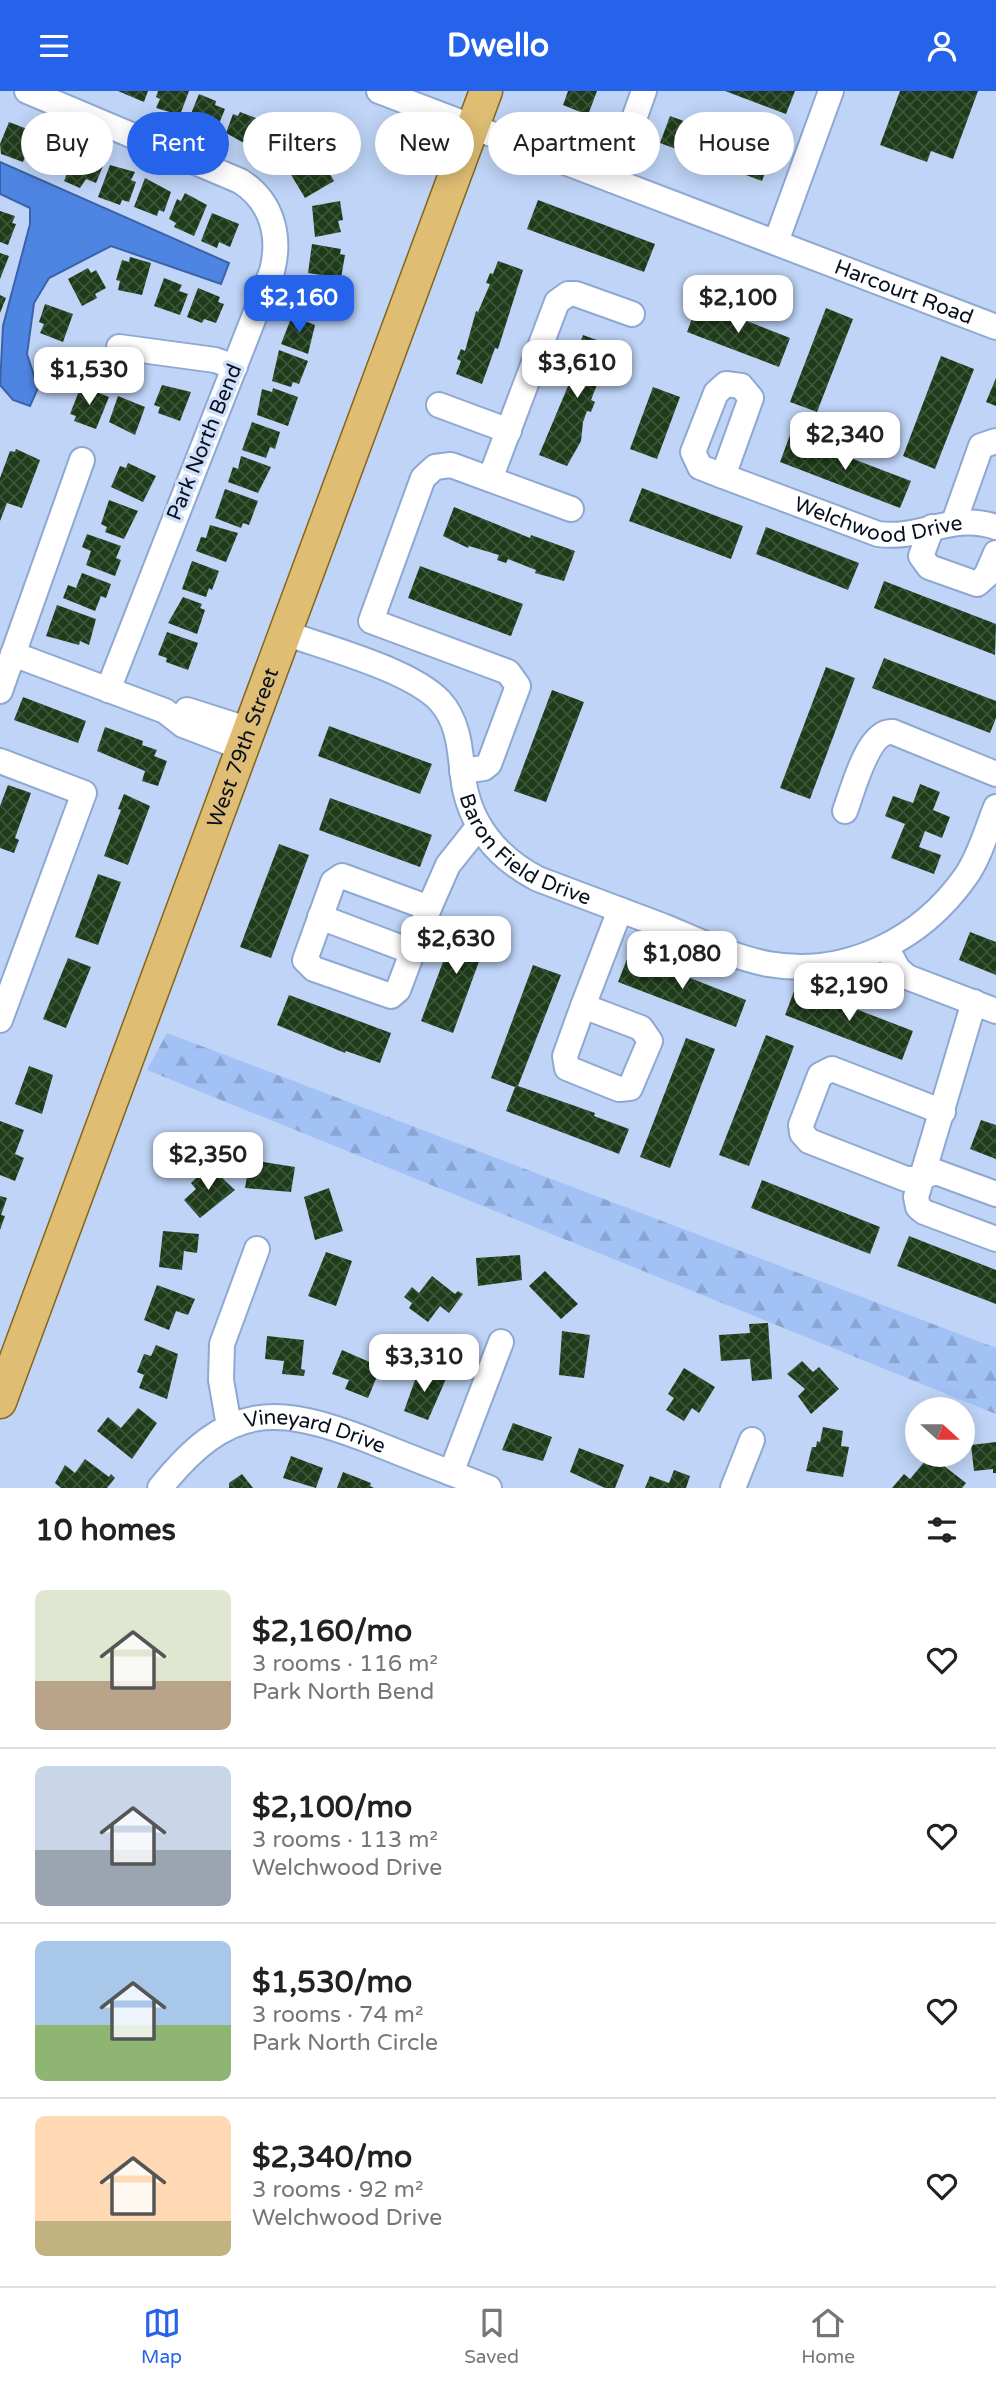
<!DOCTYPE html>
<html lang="en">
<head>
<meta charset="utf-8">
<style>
	body { margin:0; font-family:"Varela Round",sans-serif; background:#f2f2f2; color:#222; height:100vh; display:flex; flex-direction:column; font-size:26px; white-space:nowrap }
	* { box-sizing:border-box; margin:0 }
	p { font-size:23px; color:#767676 }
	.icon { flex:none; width:38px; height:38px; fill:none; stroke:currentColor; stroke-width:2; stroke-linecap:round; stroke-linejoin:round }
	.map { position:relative; height:1397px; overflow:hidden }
	.side { display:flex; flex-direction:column; background:#fff; flex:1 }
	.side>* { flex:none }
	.top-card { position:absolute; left:21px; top:21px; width:956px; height:63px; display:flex; gap:14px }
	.needle { width:46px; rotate:111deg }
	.controls { position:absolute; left:905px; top:1306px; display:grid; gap:14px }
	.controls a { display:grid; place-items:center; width:70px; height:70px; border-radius:50%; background:#fff; box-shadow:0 4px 18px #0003; font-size:35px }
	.price { position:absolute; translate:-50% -60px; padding:0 16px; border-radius:14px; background:#fff; color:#222; font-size:23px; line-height:46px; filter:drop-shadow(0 2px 4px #0008) }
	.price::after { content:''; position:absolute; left:50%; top:42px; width:21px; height:16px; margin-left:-10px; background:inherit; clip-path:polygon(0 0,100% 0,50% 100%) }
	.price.selected { background:#2563eb; color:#fff }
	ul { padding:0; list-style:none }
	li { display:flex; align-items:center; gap:21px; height:175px; padding:0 35px }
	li+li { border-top:2px solid #e0e0e0 }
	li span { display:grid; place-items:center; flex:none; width:196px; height:140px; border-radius:10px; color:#555 }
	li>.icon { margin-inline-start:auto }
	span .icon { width:84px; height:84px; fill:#fffc; stroke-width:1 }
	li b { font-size:30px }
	h2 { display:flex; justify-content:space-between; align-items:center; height:84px; padding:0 35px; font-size:30px }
	.chip { padding:0 24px; border-radius:32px; background:#fff; box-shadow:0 4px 18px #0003; font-size:24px; line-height:63px }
	.chip.selected { background:#2563eb; color:#fff }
	header { display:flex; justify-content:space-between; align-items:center; height:91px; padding:0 35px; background:#2563eb; color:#fff; font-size:32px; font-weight:800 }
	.tab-bar { display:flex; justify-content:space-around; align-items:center; height:98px; border-top:2px solid #e0e0e0; background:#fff; font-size:19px; color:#767676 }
	.tab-bar a { display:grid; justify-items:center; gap:4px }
	.tab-bar .selected { color:#2563eb }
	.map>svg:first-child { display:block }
	.forest { fill:url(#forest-firs) }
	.water { fill:#4f85e2; stroke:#3a62a8; stroke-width:2 }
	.building { fill:url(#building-cross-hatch) }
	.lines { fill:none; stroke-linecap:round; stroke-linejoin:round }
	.minor-casing { stroke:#8fa8d2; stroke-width:28 }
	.major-casing { stroke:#85651a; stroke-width:35 }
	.minor { stroke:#fff; stroke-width:24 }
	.major { stroke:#dfbe74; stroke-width:32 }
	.labels { text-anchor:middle; stroke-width:7; stroke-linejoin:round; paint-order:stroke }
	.street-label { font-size:21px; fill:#08101f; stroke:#d0e0fb }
</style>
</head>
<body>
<header><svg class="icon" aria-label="menu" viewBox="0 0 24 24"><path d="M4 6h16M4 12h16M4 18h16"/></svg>Dwello<svg class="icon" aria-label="person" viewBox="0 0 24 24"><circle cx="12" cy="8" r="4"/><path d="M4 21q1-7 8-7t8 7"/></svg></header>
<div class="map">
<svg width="996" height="1397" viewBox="0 0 996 1397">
	<defs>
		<pattern id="forest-firs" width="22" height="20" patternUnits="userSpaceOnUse" patternTransform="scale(1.75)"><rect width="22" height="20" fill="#a2c1f5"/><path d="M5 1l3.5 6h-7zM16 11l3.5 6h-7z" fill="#8aa5d2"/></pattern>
		<pattern id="building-cross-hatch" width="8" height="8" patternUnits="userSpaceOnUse" patternTransform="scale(1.75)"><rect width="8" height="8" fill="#1f3c1a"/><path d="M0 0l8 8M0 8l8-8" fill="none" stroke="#3d553a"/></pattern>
	</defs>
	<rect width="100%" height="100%" fill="#bfd4f7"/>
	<path class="forest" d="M167,942L996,1257V1323L147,979Z"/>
	<path class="water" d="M0,71L229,172L221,193L111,155L49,187L34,212L27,263L38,297L30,315L13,309L0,294L3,235L30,133V117L0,103Z"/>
	<path class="building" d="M118,0H148L144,11Z
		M158,0H189L180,24L156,17L160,8L156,6Z
		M568,0H597L588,24L563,14Z
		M725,0H795L786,23Z
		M900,0H978L953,68L931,60L927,71L880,54Z
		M199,3L216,10L215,14L225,18L216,40L188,30Z
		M240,21L261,29L251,56L226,42L233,23L238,25Z
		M670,25L772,62L762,90L660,52Z
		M9,31L35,41L23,71L1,63L0,53Z
		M282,33L311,51L305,58L300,55L289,69L285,67L279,76L262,58Z
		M43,44L70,55L61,79L32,71Z
		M77,58L105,70L96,92L86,88L80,97L64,90Z
		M319,65L334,90L305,107L290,82Z
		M110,74L135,81L131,89L136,91L129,111L122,109L120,114L98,106Z
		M145,87L171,101L164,121L159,119L157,125L134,116Z
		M185,102L207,114L194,145L174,136L176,132L169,128L177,108L181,110Z
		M538,109L655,153L644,181L527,138Z
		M340,110L343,129L338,130L341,141L315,146L312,115Z
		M0,120L15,125L12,132L16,133L8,154L0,151Z
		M212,122L239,133L230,156L219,151L217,157L201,150Z
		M312,153L341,158L340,163L345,164L341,187L308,182Z
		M0,162L9,165L0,188Z
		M130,166L151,172L142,204L118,199L120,190L116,189L122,169L129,171Z
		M498,170L523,179L498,258L495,257L482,293L456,283L461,270L457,268L461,258L465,260L476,220L478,221L490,193L486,192L490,182L493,183Z
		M88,177L91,182L96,179L106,197L95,203L97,207L82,215L68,188Z
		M164,187L182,194L179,200L188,203L180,224L154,215Z
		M303,189L332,200L325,228L297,218L304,205L299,203Z
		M198,197L220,206L218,211L224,213L216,232L204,228L202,232L187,226Z
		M0,204L6,207L0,222Z
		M698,211L790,247L779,276L687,241Z
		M45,213L73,223L63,251L40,242L44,233L39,231Z
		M826,217L853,228L817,321L790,311Z
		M292,225L315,234L308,263L281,253Z
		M583,244L613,255L606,282L602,281L591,309L595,311L591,321L587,320L583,331L581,350L567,375L539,364L571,288L567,287Z
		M279,259L308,270L299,293L293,291L291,296L272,290Z
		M64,260L75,289L51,298L37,271Z
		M941,265L974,278L935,378L903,365Z
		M996,287V315L986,311Z
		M162,294L191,301L180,330L158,322L160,316L154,314Z
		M81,295L109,306L96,338L74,330L76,325L70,323Z
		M653,296L680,306L657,368L630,358Z
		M273,297L298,306L288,335L257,324L262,298L272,301Z
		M118,305L145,316L135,344L109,331Z
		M252,331L280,341L275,358L270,356L266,367L242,359Z
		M790,344L911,390L900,417L780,371Z
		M16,358L40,369L22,417L7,412L0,430V387L10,360L15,361Z
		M241,365L271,376L258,402L228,391L233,376L238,378Z
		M128,372L156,385L143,411L111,396L120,375L126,377Z
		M642,397L743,435L731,468L629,430Z
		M225,398L258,410L249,434L243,432L241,437L215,427Z
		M109,409L138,420L124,448L105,441L107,436L101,433Z
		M454,416L530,447L531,444L575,460L564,490L535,482L536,479L508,468L506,472L497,469L499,464L469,455L468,457L443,445Z
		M210,434L238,442L226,471L196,460L201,446L206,447Z
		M766,436L859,472L848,499L756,463Z
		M87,443L121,455L116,467L121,469L115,485L86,474L91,460L82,456Z
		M192,470L219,480L212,499L209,497L206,506L182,498Z
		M420,475L523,513L511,545L408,507Z
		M82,482L111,493L106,507L101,505L95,520L63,507L68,494L76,497Z
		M884,490L996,533L995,564L874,517Z
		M183,506L202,513L200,517L205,519L197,543L168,532Z
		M57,514L96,528L89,554L80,550L79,554L46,545Z
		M167,541L198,552L188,579L166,571L167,567L158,564Z
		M884,567L996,610V627L990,642L872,597Z
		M826,576L855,587L810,708L780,697Z
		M552,599L584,611L546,711L514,700Z
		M23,606L86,630L78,652L14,629Z
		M329,635L432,673L420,703L318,665Z
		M105,636L143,650L142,654L157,659L154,665L167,670L158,695L142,690L145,680L97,660Z
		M920,693L940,701L933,719L950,726L942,747L925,740L919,756L941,764L934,783L891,767L905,733L885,725L893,705L913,712Z
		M8,694L31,702L15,747L19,749L14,762L0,757V715Z
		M124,703L150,715L128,774L104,765L121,719L118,718Z
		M330,707L432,744L420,776L319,739Z
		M279,753L309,764L271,867L240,856Z
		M98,783L121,791L98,854L75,846Z
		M459,828L490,840L453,942L421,930Z
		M970,841L996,851V884L959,869Z
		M629,863L746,909L736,936L618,891Z
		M68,867L91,876L66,937L43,928Z
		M533,874L561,884L518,995L595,1022L594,1025L629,1038L619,1063L506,1020L515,996L491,987Z
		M796,895L913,940L902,969L785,924Z
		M289,904L391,942L380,972L346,960L345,962L277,934Z
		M766,944L794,955L749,1075L719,1064Z
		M686,947L715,958L670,1077L640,1066Z
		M29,975L53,984L42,1023L15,1013Z
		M981,1029L996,1034V1068L970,1058Z
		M0,1030L24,1039L15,1063L24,1067L15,1090L0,1084Z
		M250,1069L295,1076L291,1101L245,1097Z
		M209,1075L235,1099L200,1127L184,1109L196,1098L191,1092Z
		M762,1089L880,1136L870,1163L751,1117Z
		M329,1097L343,1140L315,1149L304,1106Z
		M0,1105L7,1107L1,1124L5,1125L0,1139Z
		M163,1140L199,1143L197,1162L184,1160L182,1179L159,1176Z
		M909,1145L996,1179V1213L897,1175Z
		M326,1161L352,1170L336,1215L308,1205Z
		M520,1164L522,1189L478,1195L476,1167Z
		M545,1180L578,1213L561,1228L529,1195Z
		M432,1185L455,1203L458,1200L463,1203L449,1222L440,1215L428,1231L409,1217L412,1212L404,1206L412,1196L419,1202Z
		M157,1194L195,1208L188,1224L176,1220L169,1239L144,1229Z
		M768,1232L772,1288L752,1290L750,1268L721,1270L719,1244L750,1242L749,1233Z
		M562,1240L590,1244L584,1287L559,1284Z
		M267,1245L304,1249L301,1278L305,1279L304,1285L282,1283L284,1270L265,1268Z
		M156,1254L178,1263L167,1308L139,1297L144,1284L137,1281L144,1263L151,1265Z
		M342,1259L381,1276L368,1307L345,1298L349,1289L332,1283Z
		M802,1270L813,1281L819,1276L839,1298L811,1323L798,1305L805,1298L787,1283Z
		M684,1277L715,1296L699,1322L692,1317L684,1330L666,1319L674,1307L668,1303Z
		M419,1278L446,1288L428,1329L404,1320Z
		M138,1317L157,1332L132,1368L97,1340L108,1326L121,1337Z
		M513,1332L552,1346L543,1370L502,1359Z
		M823,1336L843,1340L841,1355L849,1356L843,1386L806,1380L812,1356H816L817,1350L820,1351Z
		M996,1351V1382H993V1378L974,1380L971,1354Z
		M579,1357L624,1374L615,1397H605L570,1381Z
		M930,1364L966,1392L962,1397H892L904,1383L910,1388Z
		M291,1365L323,1377L316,1397L283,1387Z
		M85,1368L109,1386L111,1383L115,1387L107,1397H61L55,1392L65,1374L75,1382Z
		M674,1379L690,1385L686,1397H645L650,1385L669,1392Z
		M343,1381L371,1392L370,1395L374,1397H337Z
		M242,1383L253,1397H229V1392Z"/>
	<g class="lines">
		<defs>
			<g id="minor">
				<path d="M27,0L240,90C272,110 281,145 272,180L108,599"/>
				<path id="s1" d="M379,0L996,236"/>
				<path d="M612,89L644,0"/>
				<path d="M776,151L831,0"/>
				<path d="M119,256L215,269L235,276"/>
				<path d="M726,293L741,295L751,307L723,385L700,376L693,361L716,302Z"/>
				<path d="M439,314L509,340"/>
				<path id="s2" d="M723,385L878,443C922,449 951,421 996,436"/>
				<path d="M490,388L557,211L568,203H576L632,223"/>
				<path d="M954,431L981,355L996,350"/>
				<path d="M932,436L921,465L929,476L977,493L986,485L996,462"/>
				<path id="s3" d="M285,542C327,557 411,579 440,610C459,631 460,659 463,685C468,732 497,767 538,788C580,804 621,819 663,835C697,849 732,866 768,873C847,887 922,848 966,785C980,765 987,738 996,716"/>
				<path d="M13,563L165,620L183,634L243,657"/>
				<path d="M0,600L82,369"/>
				<path d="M187,619L250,639"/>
				<path d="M0,670L84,702L0,929"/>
				<path d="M462,680L484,677L489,673L518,595L508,581L371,530L423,387L435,376L451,374L571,418"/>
				<path d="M845,720C853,699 868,638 893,641L996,683"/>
				<path d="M342,785L429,817L398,899L391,905L314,878L305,869L333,791Z"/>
				<path d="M429,817L448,774L479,735"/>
				<path d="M320,826L413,861"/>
				<path d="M886,856L898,878L907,886L996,920"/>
				<path d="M974,911L916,1106L918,1116L924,1121L996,1148"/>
				<path d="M583,915L641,937L650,950L630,997L619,998L567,977L565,965Z"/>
				<path d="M583,915L620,819"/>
				<path d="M943,1021L832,978L820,984L801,1034L802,1042L809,1050L906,1088H915L936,1081L996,1103"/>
				<path d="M229,1335L221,1289L222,1253L257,1158"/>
				<path d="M451,1382L501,1251"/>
				<path id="s4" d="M160,1397C228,1312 274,1313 370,1350C409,1366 449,1381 489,1397"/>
				<path d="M733,1397L752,1349"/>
			</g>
			<g id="major">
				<path id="s5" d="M0,1311L486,0"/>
			</g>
		</defs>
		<use href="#minor" class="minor-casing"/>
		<use href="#major" class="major-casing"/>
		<use href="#minor" class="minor"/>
		<use href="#major" class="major"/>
	</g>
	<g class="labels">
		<g class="street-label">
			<text dy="7" stroke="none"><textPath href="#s1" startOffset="562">Harcourt Road</textPath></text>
			<text transform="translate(204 351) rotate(-68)" y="7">Park North Bend</text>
			<text dy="7" stroke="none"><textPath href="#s2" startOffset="164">Welchwood Drive</textPath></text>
			<text dy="7" stroke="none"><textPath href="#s5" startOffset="698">West 79th Street</textPath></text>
			<text dy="7" stroke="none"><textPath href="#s3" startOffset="354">Baron Field Drive</textPath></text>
			<text dy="7" stroke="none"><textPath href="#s4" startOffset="182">Vineyard Drive</textPath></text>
		</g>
	</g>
</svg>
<div class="controls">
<a><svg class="needle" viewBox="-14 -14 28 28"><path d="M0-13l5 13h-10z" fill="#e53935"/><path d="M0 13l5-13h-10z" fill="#767676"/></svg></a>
</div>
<b class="price selected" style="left:299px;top:244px">$2,160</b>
<b class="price" style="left:738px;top:244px">$2,100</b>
<b class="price" style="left:577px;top:309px">$3,610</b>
<b class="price" style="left:89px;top:316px">$1,530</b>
<b class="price" style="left:845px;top:381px">$2,340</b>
<b class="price" style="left:456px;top:885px">$2,630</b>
<b class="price" style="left:682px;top:900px">$1,080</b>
<b class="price" style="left:849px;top:932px">$2,190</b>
<b class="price" style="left:208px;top:1101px">$2,350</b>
<b class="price" style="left:424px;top:1303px">$3,310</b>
<div class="top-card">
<a class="chip">Buy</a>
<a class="chip selected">Rent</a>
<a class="chip">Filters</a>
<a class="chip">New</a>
<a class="chip">Apartment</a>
<a class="chip">House</a>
</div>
</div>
<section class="side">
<h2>10 homes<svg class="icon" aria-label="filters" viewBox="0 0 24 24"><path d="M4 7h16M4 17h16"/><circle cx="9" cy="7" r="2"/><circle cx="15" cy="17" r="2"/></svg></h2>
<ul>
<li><span style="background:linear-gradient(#dfe7d0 65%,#b9a48a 0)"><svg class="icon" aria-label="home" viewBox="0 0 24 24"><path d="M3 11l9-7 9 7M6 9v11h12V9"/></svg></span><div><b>$2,160/mo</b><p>3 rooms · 116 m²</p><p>Park North Bend</p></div><svg class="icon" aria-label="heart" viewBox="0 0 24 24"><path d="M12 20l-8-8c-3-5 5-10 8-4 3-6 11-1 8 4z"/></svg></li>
<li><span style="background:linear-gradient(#c9d6e8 60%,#9aa5b1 0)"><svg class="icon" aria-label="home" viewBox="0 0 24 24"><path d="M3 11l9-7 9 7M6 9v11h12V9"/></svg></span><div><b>$2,100/mo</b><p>3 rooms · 113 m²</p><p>Welchwood Drive</p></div><svg class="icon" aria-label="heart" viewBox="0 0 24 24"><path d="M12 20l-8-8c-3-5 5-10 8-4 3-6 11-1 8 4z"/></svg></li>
<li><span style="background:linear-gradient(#a9c7e8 60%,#8fb573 0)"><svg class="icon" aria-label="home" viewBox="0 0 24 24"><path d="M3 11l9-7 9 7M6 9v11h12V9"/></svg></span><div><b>$1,530/mo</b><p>3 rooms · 74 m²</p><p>Park North Circle</p></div><svg class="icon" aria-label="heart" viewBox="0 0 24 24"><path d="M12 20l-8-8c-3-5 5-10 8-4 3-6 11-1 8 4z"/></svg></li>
<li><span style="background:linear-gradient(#ffd9b3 75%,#c2b280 0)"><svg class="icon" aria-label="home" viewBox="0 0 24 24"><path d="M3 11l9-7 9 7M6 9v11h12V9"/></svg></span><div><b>$2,340/mo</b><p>3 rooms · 92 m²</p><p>Welchwood Drive</p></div><svg class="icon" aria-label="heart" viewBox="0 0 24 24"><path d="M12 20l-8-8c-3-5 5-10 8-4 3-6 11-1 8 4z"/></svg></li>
</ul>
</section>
<nav class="tab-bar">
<a class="selected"><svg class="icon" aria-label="map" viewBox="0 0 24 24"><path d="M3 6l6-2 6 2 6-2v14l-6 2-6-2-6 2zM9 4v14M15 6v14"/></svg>Map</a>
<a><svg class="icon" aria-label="saved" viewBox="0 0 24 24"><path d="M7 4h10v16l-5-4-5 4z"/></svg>Saved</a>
<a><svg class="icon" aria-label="home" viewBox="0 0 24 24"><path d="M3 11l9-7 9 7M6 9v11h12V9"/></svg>Home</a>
</nav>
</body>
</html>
